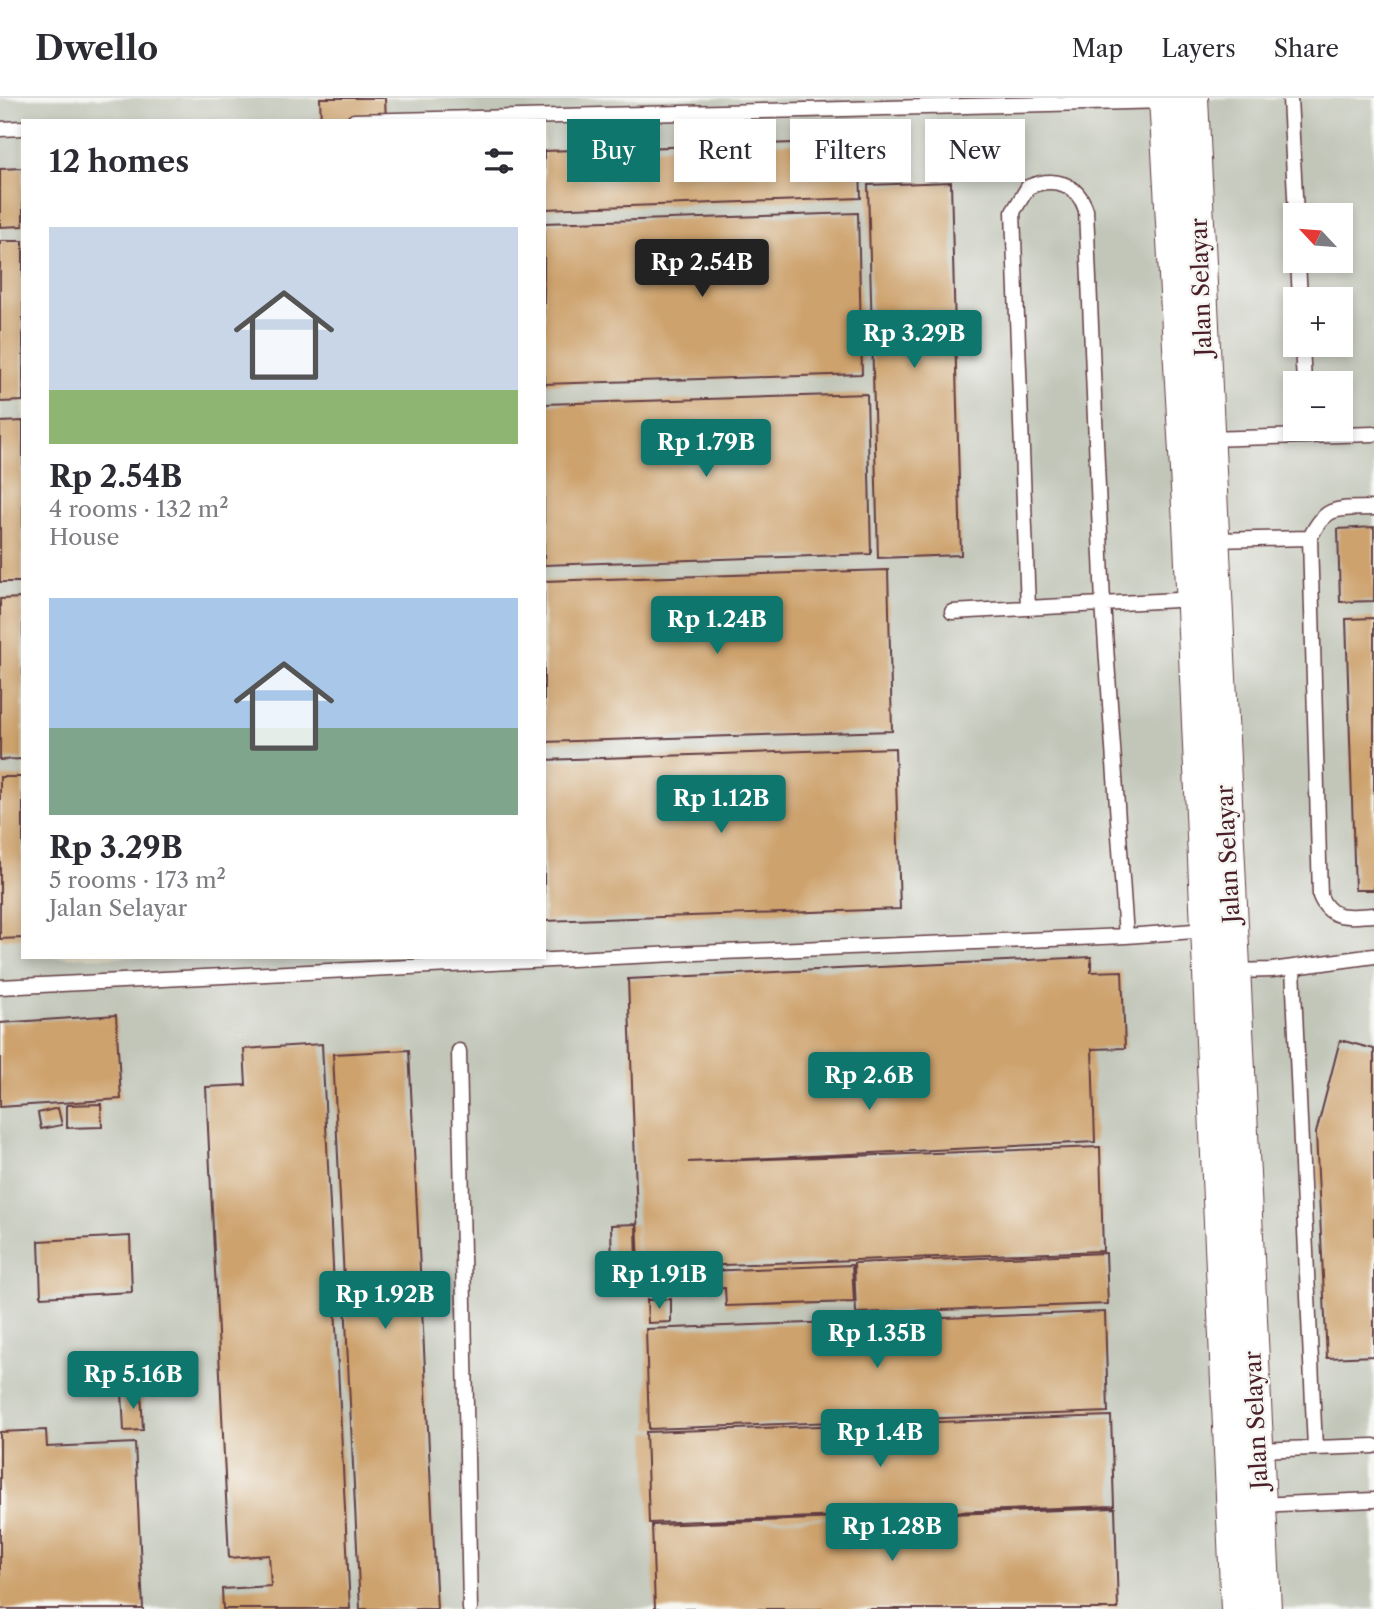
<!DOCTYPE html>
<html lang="en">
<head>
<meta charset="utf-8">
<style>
	body { margin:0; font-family:"Libre Caslon Text",serif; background:#f7f7f7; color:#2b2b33; height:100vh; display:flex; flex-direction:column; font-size:26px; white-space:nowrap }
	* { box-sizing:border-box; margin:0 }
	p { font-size:23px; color:#7c7c81 }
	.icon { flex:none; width:38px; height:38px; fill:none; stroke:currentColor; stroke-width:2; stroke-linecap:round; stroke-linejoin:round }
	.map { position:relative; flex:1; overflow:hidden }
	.panel { position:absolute; left:21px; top:21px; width:525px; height:840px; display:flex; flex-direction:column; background:#fff; border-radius:0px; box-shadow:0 4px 10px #0003 }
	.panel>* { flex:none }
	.top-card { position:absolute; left:567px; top:21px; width:665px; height:63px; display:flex; gap:14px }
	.needle { width:46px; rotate:296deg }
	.tools { position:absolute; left:1283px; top:105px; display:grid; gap:14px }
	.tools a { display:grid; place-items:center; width:70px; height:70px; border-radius:0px; background:#fff; box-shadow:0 4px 10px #0003; font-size:35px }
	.price { position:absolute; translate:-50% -60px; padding:0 16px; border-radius:7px; background:#0f766e; color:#fff; font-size:23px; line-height:46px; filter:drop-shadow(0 2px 4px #0008) }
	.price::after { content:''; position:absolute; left:50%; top:42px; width:21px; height:16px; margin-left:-10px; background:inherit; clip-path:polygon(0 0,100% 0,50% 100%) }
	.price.on { background:#222; color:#fff }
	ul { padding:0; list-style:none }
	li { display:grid; align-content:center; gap:14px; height:371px; padding:0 28px }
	li span { display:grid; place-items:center; height:217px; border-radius:0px; color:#555 }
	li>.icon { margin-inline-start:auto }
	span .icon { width:126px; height:126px; fill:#fffc; stroke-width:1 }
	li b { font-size:30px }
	h2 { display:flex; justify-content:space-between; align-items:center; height:84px; padding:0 28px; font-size:30px }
	.pill { padding:0 24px; border-radius:0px; background:#fff; box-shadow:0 4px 10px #0003; font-size:24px; line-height:63px }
	.pill.on { background:#0f766e; color:#fff }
	header { display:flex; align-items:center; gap:42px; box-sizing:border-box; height:98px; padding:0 35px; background:#fff; border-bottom:2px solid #e1e1e2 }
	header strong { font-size:33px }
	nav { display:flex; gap:38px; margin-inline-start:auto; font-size:24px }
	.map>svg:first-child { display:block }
	.industrial { fill:#c2c6b9; fill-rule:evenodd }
	.building { fill:#cda26d }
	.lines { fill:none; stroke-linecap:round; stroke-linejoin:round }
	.service-casing { stroke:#633d43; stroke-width:17 }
	.minor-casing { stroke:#633d43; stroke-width:32 }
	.service { stroke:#fff; stroke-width:14 }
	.minor { stroke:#fff; stroke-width:30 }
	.labels { text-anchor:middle; stroke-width:5; stroke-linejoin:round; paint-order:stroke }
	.street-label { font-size:23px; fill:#4a1f2b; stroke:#f6f6f2 }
</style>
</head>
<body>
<header>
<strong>Dwello</strong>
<nav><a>Map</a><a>Layers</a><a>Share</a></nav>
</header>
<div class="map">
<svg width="1374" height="1511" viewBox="0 0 1374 1511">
	<rect width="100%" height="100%" fill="#f6f6f2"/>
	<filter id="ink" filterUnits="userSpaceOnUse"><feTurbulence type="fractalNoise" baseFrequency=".0143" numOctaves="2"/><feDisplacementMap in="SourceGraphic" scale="14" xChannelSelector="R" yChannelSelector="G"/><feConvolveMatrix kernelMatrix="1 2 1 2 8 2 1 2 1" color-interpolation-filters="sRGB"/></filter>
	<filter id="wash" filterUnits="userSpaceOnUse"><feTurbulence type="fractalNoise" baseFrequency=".00686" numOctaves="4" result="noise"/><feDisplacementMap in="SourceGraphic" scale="28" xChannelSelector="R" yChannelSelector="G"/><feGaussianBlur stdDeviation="1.57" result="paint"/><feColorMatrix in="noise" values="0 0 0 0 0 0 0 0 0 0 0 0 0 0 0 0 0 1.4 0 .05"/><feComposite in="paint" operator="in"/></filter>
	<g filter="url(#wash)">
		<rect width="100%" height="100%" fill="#eee7cd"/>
		<path class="industrial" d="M0,0H1374V1511H0ZM23,23H544V859H23ZM1295,117H1340V163H1295ZM1295,201H1340V247H1295ZM1295,285H1340V331H1295Z"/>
		<g id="blocks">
			<path class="building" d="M320,0H385L386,23H321Z
				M859,43L861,100L544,111V53Z
				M23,70V128L0,129V71Z
				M951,84L961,457L878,460L868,87Z
				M858,115L862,276L544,286V125Z
				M0,143H23V303L0,304Z
				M867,296L871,456L544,467V306Z
				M23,323V484H0V324Z
				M1374,429V503L1340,504L1338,431Z
				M888,472L892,633L544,644V483Z
				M23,500V661L0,662V501Z
				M1374,520V792H1355L1346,521Z
				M895,650L900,811L544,823V662Z
				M0,679H23V840L0,841Z
				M1091,859V874L1122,873L1125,950L1092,951L1095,1044L688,1064L1100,1049L1103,1153L639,1170L628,881Z
				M116,917L121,1001L0,1009V925Z
				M1340,942L1374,951V1258L1327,1260L1316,1035Z
				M322,946L350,1511H223L222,1491L271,1488L269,1457L229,1460L206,989L246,987L244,951Z
				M409,952L437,1511H360L333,956Z
				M101,1006L102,1029L67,1030V1007Z
				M58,1010L62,1027L41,1031L38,1015Z
				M636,1126L637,1168L612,1169L611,1127Z
				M130,1138L132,1194L41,1199L39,1143Z
				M1106,1155L1108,1206L856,1215L854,1165Z
				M852,1167L854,1204L726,1208L725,1190L686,1192L685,1174Z
				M671,1201V1224L648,1225L647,1202Z
				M1105,1214L1108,1314L649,1331L646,1231Z
				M141,1292L143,1332L124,1333L122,1293Z
				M1111,1318L1114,1408L649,1425L646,1334Z
				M46,1332L47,1349L135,1345L143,1511H0V1334Z
				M1115,1410L1118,1511H655L652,1427Z"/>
		</g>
	</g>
	<g filter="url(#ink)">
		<use href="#blocks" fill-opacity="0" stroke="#633d43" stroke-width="2"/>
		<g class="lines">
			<defs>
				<path id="service" d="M1290,0L1296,117
					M354,23L1168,3
					M0,31L23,30
					M1298,163L1300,201
					M1302,247L1304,285
					M1207,341L1374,336
					M1310,440L1320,798C1331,824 1350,818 1374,817
					M1212,442L1310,440C1326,405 1340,411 1374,410
					M952,514L1195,501
					M1126,838L1208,832
					M1293,870L1315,1350
					M1233,873L1272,872L1374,858
					M0,889L696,855L1126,838L1103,505L1086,112C1077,85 1054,78 1028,89L1013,114L1028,510
					M459,953L470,1511
					M1256,1352L1374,1348
					M1258,1407L1374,1402"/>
				<path id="minor" d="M1164,0L1189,443L1236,1511
					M1193,0L1266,1511"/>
			</defs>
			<use href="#service" class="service-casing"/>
			<use href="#minor" class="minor-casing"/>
			<use href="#service" class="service"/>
			<use href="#minor" class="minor"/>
		</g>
	</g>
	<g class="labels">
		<g class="street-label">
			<text transform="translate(1201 189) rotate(-92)" y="8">Jalan Selayar</text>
			<text transform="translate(1228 756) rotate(-93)" y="8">Jalan Selayar</text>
			<text transform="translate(1256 1322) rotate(-93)" y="8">Jalan Selayar</text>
		</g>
	</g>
</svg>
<div class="tools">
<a><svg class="needle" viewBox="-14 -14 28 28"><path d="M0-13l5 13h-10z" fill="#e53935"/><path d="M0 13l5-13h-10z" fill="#7c7c81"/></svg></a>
<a>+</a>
<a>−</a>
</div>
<b class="price on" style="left:702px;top:201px">Rp 2.54B</b>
<b class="price" style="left:914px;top:272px">Rp 3.29B</b>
<b class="price" style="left:706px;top:381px">Rp 1.79B</b>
<b class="price" style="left:717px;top:558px">Rp 1.24B</b>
<b class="price" style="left:721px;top:737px">Rp 1.12B</b>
<b class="price" style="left:869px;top:1014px">Rp 2.6B</b>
<b class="price" style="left:659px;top:1213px">Rp 1.91B</b>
<b class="price" style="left:385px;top:1233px">Rp 1.92B</b>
<b class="price" style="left:877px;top:1272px">Rp 1.35B</b>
<b class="price" style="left:133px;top:1313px">Rp 5.16B</b>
<b class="price" style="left:880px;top:1371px">Rp 1.4B</b>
<b class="price" style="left:892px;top:1465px">Rp 1.28B</b>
<div class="top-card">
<a class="pill on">Buy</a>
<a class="pill">Rent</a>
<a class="pill">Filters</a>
<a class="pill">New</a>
</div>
<section class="panel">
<h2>12 homes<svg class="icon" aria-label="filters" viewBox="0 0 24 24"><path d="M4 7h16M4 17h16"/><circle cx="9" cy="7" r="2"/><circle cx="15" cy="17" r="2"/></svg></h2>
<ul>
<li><span style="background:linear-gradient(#c9d6e8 75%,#8fb573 0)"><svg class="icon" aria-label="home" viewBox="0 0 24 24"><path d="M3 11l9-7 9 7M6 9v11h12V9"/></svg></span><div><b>Rp 2.54B</b><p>4 rooms · 132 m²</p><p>House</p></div></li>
<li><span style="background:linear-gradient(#a9c7e8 60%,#7fa58c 0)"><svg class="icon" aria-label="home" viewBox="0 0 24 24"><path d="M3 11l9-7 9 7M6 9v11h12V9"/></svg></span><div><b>Rp 3.29B</b><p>5 rooms · 173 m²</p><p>Jalan Selayar</p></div></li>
</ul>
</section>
</div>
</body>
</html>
